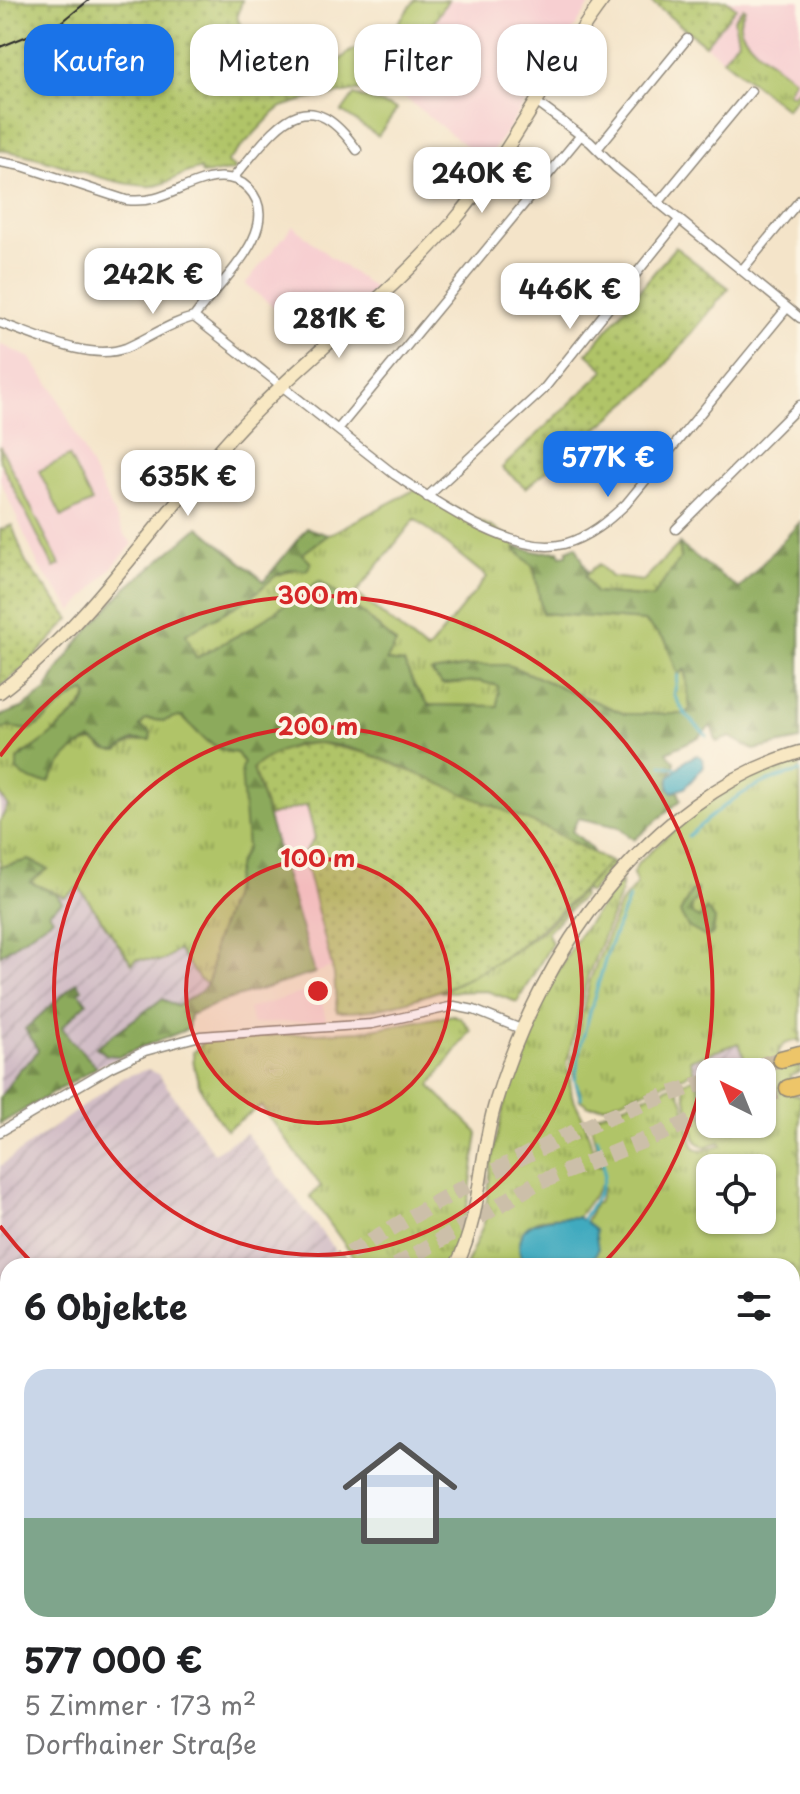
<!DOCTYPE html>
<html lang="de">
<head>
<meta charset="utf-8">
<style>
	body { margin:0; font-family:"Playpen Sans",sans-serif; background:#f6f6f6; color:#202124; height:100vh; display:flex; flex-direction:column; font-size:30px; white-space:nowrap }
	* { box-sizing:border-box; margin:0 }
	p { font-size:26px; color:#757577 }
	.icon { flex:none; width:44px; height:44px; fill:none; stroke:currentColor; stroke-width:2; stroke-linecap:round; stroke-linejoin:round }
	.map { position:relative; flex:1; overflow:hidden }
	.drawer { position:absolute; left:0px; top:1258px; width:800px; height:536px; display:flex; flex-direction:column; background:#fff; border-radius:24px 24px 0 0; box-shadow:0 2px 6px #0004 }
	.drawer>* { flex:none }
	.top-card { position:absolute; left:24px; top:24px; width:752px; height:72px; display:flex; gap:16px }
	.needle { width:52px; rotate:317deg }
	.buttons { position:absolute; left:696px; top:1058px; display:grid; gap:16px }
	.buttons a { display:grid; place-items:center; width:80px; height:80px; border-radius:16px; background:#fff; box-shadow:0 2px 6px #0004; font-size:40px }
	.price { position:absolute; translate:-50% -68px; padding:0 18px; border-radius:16px; background:#fff; color:#222; font-size:26px; line-height:52px; filter:drop-shadow(0 2px 4px #0008) }
	.price::after { content:''; position:absolute; left:50%; top:48px; width:24px; height:18px; margin-left:-12px; background:inherit; clip-path:polygon(0 0,100% 0,50% 100%) }
	.price.on { background:#1a73e8; color:#fff }
	ul { padding:0; list-style:none }
	li { display:grid; align-content:center; gap:16px; height:424px; padding:0 24px }
	li+li { border-top:2px solid #e0e0e0 }
	li span { display:grid; place-items:center; height:248px; border-radius:24px; color:#555 }
	li>.icon { margin-inline-start:auto }
	span .icon { width:144px; height:144px; fill:#fffc; stroke-width:1 }
	li b { font-size:34px }
	h2 { display:flex; justify-content:space-between; align-items:center; height:96px; padding:0 24px; font-size:34px }
	.pill { padding:0 28px; border-radius:24px; background:#fff; box-shadow:0 2px 6px #0004; font-size:28px; line-height:72px }
	.pill.on { background:#1a73e8; color:#fff }
	.map>svg:first-child { display:block }
	.built { fill:#f7cfd1 }
	.industrial { fill:url(#industrial-furrows) }
	.grass { fill:url(#grass-tufts); stroke:#6e7849; stroke-width:2; fill-rule:evenodd }
	.forest { fill:url(#forest-firs); stroke:#5c6a44; stroke-width:2 }
	.park { fill:url(#park-dots); stroke:#6e7849; stroke-width:2 }
	.pitch { fill:#b0c467; stroke:#6e7849; stroke-width:2 }
	.water { fill:#3faabf; stroke:#356a75; stroke-width:2 }
	.lines { fill:none; stroke-linecap:round; stroke-linejoin:round }
	.stream { stroke:#3faabf; stroke-width:3 }
	.highway-tunnel { stroke:#ccbfa9; stroke-width:16; stroke-dasharray:16 8; stroke-linecap:butt }
	.street-casing { stroke:#90887a; stroke-width:11 }
	.secondary-casing { stroke:#90887a; stroke-width:15 }
	.highway-casing { stroke:#90887a; stroke-width:19 }
	.street { stroke:#fff; stroke-width:8 }
	.secondary { stroke:#f8e8c3; stroke-width:12 }
	.highway { stroke:#edc569; stroke-width:16 }
	.tram { stroke:#2b2b2b; stroke-width:2 }
	.ring { fill:none; stroke:#d62828; stroke-width:4 }
	.centre { fill:#d62828; stroke:#fcf5e5; stroke-width:4 }
	.ring-label { font-size:24px; text-anchor:middle; font-weight:bold; fill:#d62828; stroke:#fcf5e5; stroke-width:7; stroke-linejoin:round; paint-order:stroke }
</style>
</head>
<body>
<div class="map">
<svg width="800" height="1794" viewBox="0 0 800 1794">
	<defs>
		<pattern id="industrial-furrows" width="10" height="10" patternUnits="userSpaceOnUse" patternTransform="scale(2)"><rect width="10" height="10" fill="#d2bdc6"/><path d="M-1 1l2-2M0 10L10 0M9 11l2-2" fill="none" stroke="#b4a3aa"/></pattern>
		<pattern id="grass-tufts" width="24" height="20" patternUnits="userSpaceOnUse" patternTransform="scale(2)"><rect width="24" height="20" fill="#b0c467"/><path d="M3 7l-1-3M5 7V3M7 7l1-3M15 17l-1-3M17 17v-4M19 17l1-3" fill="none" stroke="#8f9f55"/></pattern>
		<pattern id="forest-firs" width="22" height="20" patternUnits="userSpaceOnUse" patternTransform="scale(2)"><rect width="22" height="20" fill="#8caa5c"/><path d="M5 1l3.5 6h-7zM16 11l3.5 6h-7z" fill="#738b4c"/></pattern>
		<pattern id="park-dots" width="8" height="8" patternUnits="userSpaceOnUse" patternTransform="scale(2)"><rect width="8" height="8" fill="#b0c467"/><path d="M2 2h.1M6 6h.1" fill="none" stroke="#8f9f55" stroke-width="1.8" stroke-linecap="round"/></pattern>
	</defs>
	<rect width="100%" height="100%" fill="#fcf5e5"/>
	<filter id="ink" filterUnits="userSpaceOnUse"><feTurbulence type="fractalNoise" baseFrequency=".0125" numOctaves="2"/><feDisplacementMap in="SourceGraphic" scale="16" xChannelSelector="R" yChannelSelector="G"/><feConvolveMatrix kernelMatrix="1 2 1 2 8 2 1 2 1" color-interpolation-filters="sRGB"/></filter>
	<filter id="wash" filterUnits="userSpaceOnUse"><feTurbulence type="fractalNoise" baseFrequency=".006" numOctaves="4" result="noise"/><feDisplacementMap in="SourceGraphic" scale="32" xChannelSelector="R" yChannelSelector="G"/><feGaussianBlur stdDeviation="1.8" result="paint"/><feColorMatrix in="noise" values="0 0 0 0 0 0 0 0 0 0 0 0 0 0 0 0 0 1.4 0 .05"/><feComposite in="paint" operator="in"/></filter>
	<g filter="url(#wash)">
		<rect width="100%" height="100%" fill="#f4e4c9"/>
		<path class="built" d="M437,0H593L486,162L389,85Z
			M726,0H800V93L786,109L705,45L735,8Z
			M293,226L329,256L376,289L318,343L245,284Z
			M0,344L30,358L55,392L124,534L133,544L73,611L39,567L0,480Z
			M307,804L315,838L303,854L332,967L315,973L268,816Z
			M319,988L326,1020L253,1024L248,1009Z"/>
		<path class="industrial" d="M0,722L268,816L315,973L227,1000L190,1015L188,1029L97,1067L0,1124Z
			M739,1043L749,1072H710V1119L705,1121L700,1106L705,1104L690,1060Z
			M148,1069L159,1075L214,1153L246,1133L347,1266H8V1491L0,1481V1166L122,1078Z
			M397,1786H465L469,1794H374Z"/>
		<path class="grass" d="M218,0H242L237,18L263,71L308,88L349,52L392,31L415,0H448L407,65L398,95L362,90L283,104Z
			M743,8L745,9C743,14 740,17 740,22C738,41 780,68 794,79L787,92L792,95L800,86V93L786,109L723,59L738,40L734,19Z
			M416,489L515,539V550L534,567L542,613L644,621L666,641L678,674L684,668L690,709L685,714H625L508,665H477L431,672L442,684L479,681L499,686L498,706L429,705L415,687L404,663L386,661L396,643L364,614L320,581L253,627L196,658L185,634L250,598L275,576L311,563L301,554L328,535ZM415,519L487,577L427,651L356,593Z
			M679,544L681,557L653,598L595,593L585,575L599,564L611,577L643,581Z
			M85,692L88,696C79,712 53,734 38,745C31,750 23,753 17,759V770L49,782C60,762 71,744 95,741C113,763 123,740 142,741L140,726L146,719L164,721L174,717H182L207,742L224,751L237,753L244,764L247,848L238,863L231,898L214,945L211,973L207,984L199,979L178,950L162,961L137,959L132,964L79,887L65,897L29,882L47,870L29,860L0,867V821L8,806L0,794V730L8,727L28,730L36,727L68,698Z
			M800,756V1042L798,1040C788,1042 780,1044 778,1055L791,1067L800,1066V1072L790,1076L792,1094L800,1096V1740L792,1741V1266H591L586,1221L595,1203H598L603,1188L601,1185L578,1217C556,1217 529,1214 520,1240L533,1266H466L484,1223L491,1164L505,1101L501,1100L535,1010L581,932L621,881V892L587,978L567,1063L572,1096L585,1122L597,1165L601,1166L591,1126L594,1116L676,1084L684,1104L693,1146L700,1151L722,1146L720,1142L704,1147L696,1141L682,1082L696,1078L705,1105L700,1107L705,1121L710,1119V1124H762V1072H749L739,1043L690,1060L694,1072L605,1106H589L580,1100L571,1066L582,1014L590,980L620,904L637,884L633,874L638,863L690,815L736,784ZM710,1168H762V1220H710Z
			M610,862L614,864L590,893L583,890L582,897L547,932L552,943L517,1002L487,991L440,992C470,977 499,963 526,943C557,921 583,890 610,862Z
			M453,1015L461,1018L471,1030L430,1086L478,1133C471,1177 469,1227 446,1266H360L310,1196L321,1186L261,1106L226,1130C209,1107 193,1082 193,1052L204,1041L218,1038L360,1031Z
			M800,1772V1791L775,1794H597L612,1786H792V1773Z
			M78,1786H150L153,1791L167,1794H67Z
			M465,1786H566L555,1794H469Z"/>
		<path class="forest" d="M800,522V740L754,750L730,737L717,742L711,726L699,737L667,752L675,763L668,782L673,792L678,791L681,800L634,840L618,827L578,818L572,831L588,845L594,853C548,829 501,811 453,791C412,773 360,743 314,743C291,743 271,754 253,768L315,973L227,1000L190,1015L188,1029L120,1056L107,1055L96,1047L162,999L177,1006L201,991L207,984L211,973L214,945L231,898L238,863L247,848L241,768L244,763L237,753C212,749 199,735 183,717H174L164,721L146,719L140,726L151,733L150,740H133L118,751H110L91,740C70,749 60,762 49,782C35,782 27,780 17,770V760L43,741L82,708L88,696L85,692C57,702 51,720 29,730L8,727L0,730V716L22,708L46,691L58,669L88,630L123,591L199,527L264,581L307,528L328,535L302,554L311,563L307,570L291,569L275,576L250,598L186,634L196,658L253,627L319,581L364,614L396,644L386,661L404,663L415,687L429,705L498,706V686L479,681L442,684L431,672L477,665H508L625,714H685L690,709L685,669L678,675L666,641L644,621L542,613L534,567L517,552V547L538,552L559,551L561,556L567,555V550L576,546L588,572L585,576L595,593L652,598L681,557L679,544L739,589Z
			M29,860L48,869L30,882L56,894L62,902L49,912L53,918L0,955V867Z
			M697,889L696,900L691,905L692,914L699,918L706,909L715,919L713,934L706,937L688,927L680,913L692,890Z
			M77,982L82,989L79,992L87,1003L62,1027L70,1039L97,1067L0,1124V1097L19,1070L32,1059L38,1050L25,1029Z"/>
		<path class="park" d="M0,0H242L237,18L263,71L308,88L310,98L282,107L274,113L227,162L235,169L232,171L202,174L200,169C181,171 166,188 147,186C97,183 50,156 0,150Z
			M649,0H726L736,8L705,45Z
			M675,247L729,288L649,385L526,488L502,468L605,370L587,354Z
			M12,525L26,563L70,619L29,663L0,687V530Z
			M319,743L366,753L396,765L548,829L610,862C545,928 497,977 404,1002C381,1008 361,1013 337,1012L334,975L303,854L315,838L307,805L268,816L253,768C273,752 293,744 319,743Z"/>
		<path class="pitch" d="M354,95L397,109L378,136L342,112Z
			M0,446L60,565L54,568L0,461Z
			M69,456L92,502L62,517L39,471Z
			M8,1672V1786H78L67,1794H0V1678Z"/>
		<path class="water" d="M697,755L702,758L704,766L685,788L673,792L669,788V778L684,761Z
			M578,1217L595,1230L598,1249L591,1266H533L521,1258C509,1218 552,1217 578,1217Z"/>
		<g class="lines">
			<path class="stream" d="M678,675L674,695L685,714L707,736
				M662,765L676,768
				M688,836C726,803 750,782 800,772
				M581,1098L575,1080L581,1044L608,950L629,898
				M584,1222L583,1219C605,1184 610,1178 597,1137
				M792,1614L800,1610
				M546,1794L551,1786"/>
		</g>
	</g>
	<g filter="url(#ink)">
		<g class="lines">
			<path class="highway-tunnel" d="M738,1072L781,1059
				M762,1097L788,1088
				M329,1266C449,1192 575,1122 710,1081
				M396,1266L535,1184L710,1114
				M0,1470L8,1465
				M0,1511L8,1506"/>
			<defs>
				<path id="street" d="M536,102L590,142L616,168L800,318
					M597,149L687,39
					M0,162L22,166L126,200C161,204 176,187 208,179C222,176 237,177 248,188C287,227 216,285 194,317
					M233,178C275,130 304,75 357,150
					M659,202L751,91
					M742,270L800,200
					M194,317L395,475C436,502 514,557 564,544C589,537 608,521 626,504L787,308
					M0,323C35,335 90,362 126,348C149,338 169,323 194,317
					M339,428L581,135
					M427,497L543,390L680,219
					M676,529L800,405
					M0,1132L111,1067L145,1051L200,1036L372,1024L454,1006L474,1010L521,1029
					M0,1597L8,1603"/>
				<path id="secondary" d="M0,692C86,627 153,526 224,445C294,365 384,303 454,221C512,153 549,71 603,0
					M456,1266C482,1215 479,1155 496,1101C538,957 649,796 800,752
					M227,1794L232,1786"/>
				<path id="highway" d="M781,1059L800,1054
					M788,1088L800,1085"/>
			</defs>
			<use href="#street" class="street-casing"/>
			<use href="#secondary" class="secondary-casing"/>
			<use href="#highway" class="highway-casing"/>
			<use href="#street" class="street"/>
			<use href="#secondary" class="secondary"/>
			<use href="#highway" class="highway"/>
			<path class="tram" d="M0,47L62,22L89,0"/>
		</g>
	</g>
	<circle cx="318" cy="991" r="132" fill="#d62828" fill-opacity=".12"/>
	<g class="ring">
		<circle cx="318" cy="991" r="132"/>
		<circle cx="318" cy="991" r="264"/>
		<path d="M34 1265A395 395 0 0 1 0 1226M0 756A395 395 0 1 1 602 1265"/>
	</g>
	<circle cx="318" cy="991" r="12" class="centre"/>
	<g class="ring-label">
		<text x="318" y="604">300 m</text>
		<text x="318" y="735">200 m</text>
		<text x="318" y="867">100 m</text>
	</g>
</svg>
<div class="buttons">
<a><svg class="needle" viewBox="-14 -14 28 28"><path d="M0-13l5 13h-10z" fill="#e53935"/><path d="M0 13l5-13h-10z" fill="#757577"/></svg></a>
<a><svg class="icon" aria-label="locate" viewBox="0 0 24 24"><circle cx="12" cy="12" r="6"/><path d="M12 2v4M12 18v4M2 12h4M18 12h4"/></svg></a>
</div>
<b class="price" style="left:482px;top:215px">240K €</b>
<b class="price" style="left:153px;top:316px">242K €</b>
<b class="price" style="left:570px;top:331px">446K €</b>
<b class="price" style="left:339px;top:360px">281K €</b>
<b class="price on" style="left:608px;top:499px">577K €</b>
<b class="price" style="left:188px;top:518px">635K €</b>
<div class="top-card">
<a class="pill on">Kaufen</a>
<a class="pill">Mieten</a>
<a class="pill">Filter</a>
<a class="pill">Neu</a>
</div>
<section class="drawer">
<h2>6 Objekte<svg class="icon" aria-label="filters" viewBox="0 0 24 24"><path d="M4 7h16M4 17h16"/><circle cx="9" cy="7" r="2"/><circle cx="15" cy="17" r="2"/></svg></h2>
<ul>
<li><span style="background:linear-gradient(#c9d6e8 60%,#7fa58c 0)"><svg class="icon" aria-label="home" viewBox="0 0 24 24"><path d="M3 11l9-7 9 7M6 9v11h12V9"/></svg></span><div><b>577 000 €</b><p>5 Zimmer · 173 m²</p><p>Dorfhainer Straße</p></div></li>
</ul>
</section>
</div>
</body>
</html>
